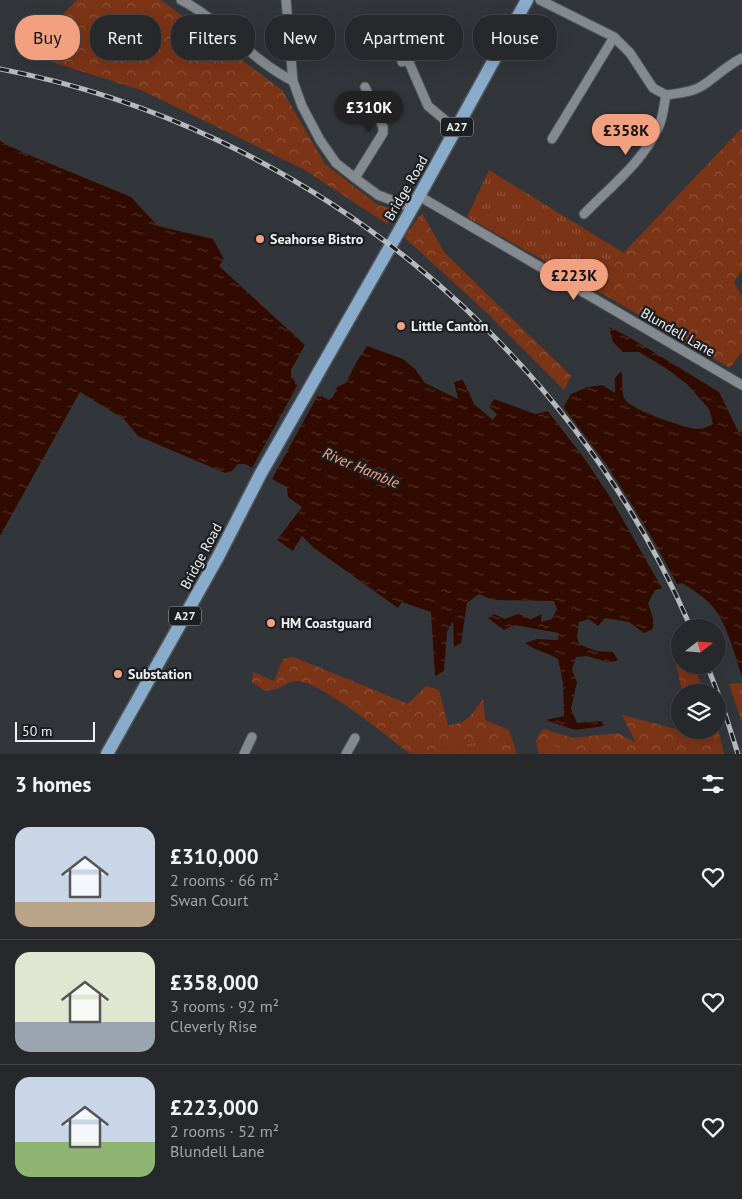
<!DOCTYPE html>
<html lang="en">
<head>
<meta charset="utf-8">
<style>
	body { margin:0; font-family:"PT Sans",sans-serif; background:#2e3034; color:#f1f3f6; height:100vh; display:flex; flex-direction:column; font-size:19px; white-space:nowrap }
	* { box-sizing:border-box; margin:0 }
	p { font-size:16px; color:#a4a6a9 }
	.icon { flex:none; width:28px; height:28px; fill:none; stroke:currentColor; stroke-width:2; stroke-linecap:round; stroke-linejoin:round }
	.map { position:relative; height:754px; overflow:hidden }
	.side { display:flex; flex-direction:column; background:#26282c; flex:1 }
	.side>* { flex:none }
	.hud { position:absolute; left:15px; top:15px; width:712px; height:45px; display:flex; gap:10px }
	.needle { width:32px; rotate:73deg }
	.buttons { position:absolute; left:671px; top:619px; display:grid; gap:10px }
	.buttons a { display:grid; place-items:center; width:55px; height:55px; border-radius:50%; background:#26282c; box-shadow:0 5px 20px #0002,0 0 0 1px #424448; font-size:25px }
	.scale { position:absolute; left:15px; bottom:12px; width:80px; box-sizing:border-box; padding-left:5px; border:2px solid #eef1f4; border-top:0; font-size:14px; line-height:18px; white-space:nowrap; color:#eef1f4; -webkit-text-stroke:4px #1c1e20; paint-order:stroke }
	.price { position:absolute; translate:-50% -42px; padding:0 11px; border-radius:18px; background:#f3a081; color:#111; font-size:16px; line-height:32px; filter:drop-shadow(0 1px 2px #0008) }
	.price::after { content:''; position:absolute; left:50%; top:30px; width:15px; height:11px; margin-left:-8px; background:inherit; clip-path:polygon(0 0,100% 0,50% 100%) }
	.price.selected { background:#222; color:#fff }
	ul { padding:0; list-style:none }
	li { display:flex; align-items:center; gap:15px; height:125px; padding:0 15px }
	li+li { border-top:1px solid #424448 }
	li span { display:grid; place-items:center; flex:none; width:140px; height:100px; border-radius:15px; color:#555 }
	li>.icon { margin-inline-start:auto }
	span .icon { width:60px; height:60px; fill:#fffc; stroke-width:1 }
	li b { font-size:21px }
	h2 { display:flex; justify-content:space-between; align-items:center; height:60px; padding:0 15px; font-size:21px }
	.chip { padding:0 18px; border-radius:20px; background:#26282c; box-shadow:0 5px 20px #0002,0 0 0 1px #424448; font-size:18px; line-height:45px }
	.chip.selected { background:#f3a081; color:#111 }
	.map>svg:first-child { display:block }
	.grass { fill:url(#grass-tufts) }
	.forest { fill:url(#forest-crowns) }
	.water { fill:url(#water-ripples) }
	.pier { fill:#32363b }
	.lines { fill:none; stroke-linecap:round; stroke-linejoin:round }
	.minor-casing { stroke:#515559; stroke-width:11 }
	.primary-casing { stroke:#515559; stroke-width:15 }
	.minor { stroke:#858a90; stroke-width:9 }
	.primary { stroke:#89abcc; stroke-width:12 }
	.rail-casing { stroke:#b7babd; stroke-width:5 }
	.rail { stroke:#1c1e20; stroke-width:3; stroke-dasharray:9; stroke-linecap:butt }
	.poi-dot { fill:#f3a081; stroke:#1c1e20; stroke-width:2 }
	.labels { text-anchor:middle; stroke-width:4.5; stroke-linejoin:round; paint-order:stroke }
	.shield { fill:#1c1e20; stroke:#afb2b4; stroke-width:1 }
	.shield-label { font-size:12px; font-weight:bold; fill:#eef1f4 }
	.street-label { font-size:14px; fill:#eef1f4; stroke:#1c1e20 }
	.poi-label { font-size:14px; font-weight:bold; fill:#eef1f4; stroke:#1c1e20; text-anchor:start }
	.water-label { font-size:15px; font-style:italic; fill:#fca585; stroke:#1c1e20 }
</style>
</head>
<body>
<div class="map">
<svg width="742" height="754" viewBox="0 0 742 754">
	<defs>
		<pattern id="grass-tufts" width="24" height="20" patternUnits="userSpaceOnUse" patternTransform="scale(1.25)"><rect width="24" height="20" fill="#7c3417"/><path d="M3 7l-1-3M5 7V3M7 7l1-3M15 17l-1-3M17 17v-4M19 17l1-3" fill="none" stroke="#8f5239"/></pattern>
		<pattern id="forest-crowns" width="20" height="18" patternUnits="userSpaceOnUse" patternTransform="scale(1.25)"><rect width="20" height="18" fill="#7c3417"/><path d="M2 6a3 3 0 1 1 6 0M12 15a3 3 0 1 1 6 0" fill="none" stroke="#8f5239"/></pattern>
		<pattern id="water-ripples" width="26" height="14" patternUnits="userSpaceOnUse" patternTransform="scale(1.25)"><rect width="26" height="14" fill="#320b00"/><path d="M2 4q2-2 4 0t4 0M15 11q2-2 4 0t4 0" fill="none" stroke="#502f26"/></pattern>
	</defs>
	<rect width="100%" height="100%" fill="#32363b"/>
	<path class="grass" d="M489,170L624,253L591,287L467,217Z
		M536,740L578,754H539Z
		M486,741L485,754H409V753Z"/>
	<path class="forest" d="M77,0H161L282,90L325,164L378,205L396,210L387,224L303,169L141,90L39,58L57,20Z
		M742,128V270L734,282L742,297V351L730,368L591,287Z
		M422,213L444,252L571,376L564,390L486,312L404,237Z
		M680,635V665H693L704,692H682L673,649Z
		M294,657L408,704L426,686L439,690L448,725C467,725 473,713 483,699L485,720L509,730L517,754H485L486,741L409,753C388,737 322,682 297,681C289,681 283,687 276,689C272,690 268,690 265,691L252,682L253,672L274,681L283,659Z
		M742,683V723L729,684Z
		M622,715L687,732V730L718,729L724,754H578L536,740L543,729L573,738L618,733L636,743Z"/>
	<path class="water" d="M0,141L22,152L131,197L158,226L213,239L224,259L219,266L305,345L291,370V377L295,381V384L320,397L321,396L329,400L333,397L337,387L346,383L357,361L367,346L403,359L415,369L425,383L458,399L454,382L463,380L474,404L493,420L497,414L489,407L494,399L535,414L563,408L571,394L588,387L602,385L615,393V378L621,371C624,380 620,394 626,401C634,410 686,429 698,429C703,429 709,426 713,424L709,409L687,384L667,369L639,352H623L613,342L609,327L629,337L719,392L739,433L742,431V676C734,654 728,625 713,607C705,597 693,590 682,583L655,590L648,603L653,618V629L644,633L629,622L605,618L598,626L589,619L579,622L577,636L579,644L596,651L613,652L618,660L611,663L587,656L576,657L572,670L577,682L571,709L577,723L601,721L604,726L575,730L546,720L564,716L563,683L558,659C547,652 536,651 525,643L537,639L558,640L559,633L514,625L504,630L488,618L494,614L505,619L518,614L531,619L542,614L541,622L552,619L557,609L554,601L493,600L479,594L467,603L461,643L454,647L453,621L447,632L444,671L435,676L431,612L402,602L398,608L314,548L302,536L293,551L277,540L302,507L288,497L287,488L283,485L245,464H238L232,471L225,473L138,436L124,419L80,392L0,536Z"/>
	<path class="pier" d="M298,384L318,395L271,481L251,470Z
		M562,405L606,464L631,503L655,543L678,586L663,590L610,497L584,458L546,409Z"/>
	<g class="lines">
		<defs>
			<path id="minor" d="M181,0C222,21 251,60 293,81
				M286,0L293,81L302,106L320,140L336,163L355,178L378,195L412,208
				M540,0L614,37L630,53L653,88L666,95C678,93 691,93 702,86C716,77 726,66 742,58
				M408,60L428,106L456,129
				M402,62L417,55
				M552,139L614,37
				M355,178L383,133V127L365,87
				M419,196L742,385
				M584,214C611,186 643,162 659,126C663,117 664,105 666,95
				M244,754L252,737
				M346,754L355,738"/>
			<path id="primary" d="M107,754L218,557L260,475L419,196L527,0"/>
		</defs>
		<use href="#minor" class="minor-casing"/>
		<use href="#primary" class="primary-casing"/>
		<use href="#minor" class="minor"/>
		<use href="#primary" class="primary"/>
		<defs>
			<path id="rail" d="M0,69C304,127 569,344 691,628
				M707,665L722,704L738,754"/>
		</defs>
		<use href="#rail" class="rail-casing"/>
		<use href="#rail" class="rail"/>
	</g>
	<g class="poi-dot">
		<circle cx="260" cy="239" r="5"/>
		<circle cx="401" cy="326" r="5"/>
		<circle cx="271" cy="623" r="5"/>
		<circle cx="118" cy="674" r="5"/>
	</g>
	<g class="labels">
		<g class="shield">
			<rect x="441" y="117.5" width="32" height="19" rx="4"/>
			<rect x="169" y="606.5" width="32" height="19" rx="4"/>
		</g>
		<g class="shield-label">
			<text x="457" y="131">A27</text>
			<text x="185" y="620">A27</text>
		</g>
		<g class="street-label">
			<text transform="translate(406 188) rotate(-60)" y="5">Bridge Road</text>
			<text transform="translate(678 332) rotate(30)" y="5">Blundell Lane</text>
			<text transform="translate(201 556) rotate(-62)" y="5">Bridge Road</text>
		</g>
		<g class="poi-label">
			<text x="270" y="244">Seahorse Bistro</text>
			<text x="411" y="331">Little Canton</text>
			<text x="281" y="628">HM Coastguard</text>
			<text x="128" y="679">Substation</text>
		</g>
		<g class="water-label">
			<text transform="translate(361 468) rotate(23)" y="5">River Hamble</text>
		</g>
	</g>
</svg>
<div class="buttons">
<a><svg class="needle" viewBox="-14 -14 28 28"><path d="M0-13l5 13h-10z" fill="#e53935"/><path d="M0 13l5-13h-10z" fill="#a4a6a9"/></svg></a>
<a><svg class="icon" aria-label="layers" viewBox="0 0 24 24"><path d="M12 4l9 5-9 5-9-5zM3 14l9 5 9-5"/></svg></a>
</div>
<div class="scale">50 m</div>
<b class="price selected" style="left:369px;top:133px">£310K</b>
<b class="price" style="left:626px;top:156px">£358K</b>
<b class="price" style="left:574px;top:301px">£223K</b>
<div class="hud">
<a class="chip selected">Buy</a>
<a class="chip">Rent</a>
<a class="chip">Filters</a>
<a class="chip">New</a>
<a class="chip">Apartment</a>
<a class="chip">House</a>
</div>
</div>
<section class="side">
<h2>3 homes<svg class="icon" aria-label="filters" viewBox="0 0 24 24"><path d="M4 7h16M4 17h16"/><circle cx="9" cy="7" r="2"/><circle cx="15" cy="17" r="2"/></svg></h2>
<ul>
<li><span style="background:linear-gradient(#c9d6e8 75%,#b9a48a 0)"><svg class="icon" aria-label="home" viewBox="0 0 24 24"><path d="M3 11l9-7 9 7M6 9v11h12V9"/></svg></span><div><b>£310,000</b><p>2 rooms · 66 m²</p><p>Swan Court</p></div><svg class="icon" aria-label="heart" viewBox="0 0 24 24"><path d="M12 20l-8-8c-3-5 5-10 8-4 3-6 11-1 8 4z"/></svg></li>
<li><span style="background:linear-gradient(#dfe7d0 70%,#9aa5b1 0)"><svg class="icon" aria-label="home" viewBox="0 0 24 24"><path d="M3 11l9-7 9 7M6 9v11h12V9"/></svg></span><div><b>£358,000</b><p>3 rooms · 92 m²</p><p>Cleverly Rise</p></div><svg class="icon" aria-label="heart" viewBox="0 0 24 24"><path d="M12 20l-8-8c-3-5 5-10 8-4 3-6 11-1 8 4z"/></svg></li>
<li><span style="background:linear-gradient(#c9d6e8 65%,#8fb573 0)"><svg class="icon" aria-label="home" viewBox="0 0 24 24"><path d="M3 11l9-7 9 7M6 9v11h12V9"/></svg></span><div><b>£223,000</b><p>2 rooms · 52 m²</p><p>Blundell Lane</p></div><svg class="icon" aria-label="heart" viewBox="0 0 24 24"><path d="M12 20l-8-8c-3-5 5-10 8-4 3-6 11-1 8 4z"/></svg></li>
</ul>
</section>
</body>
</html>
